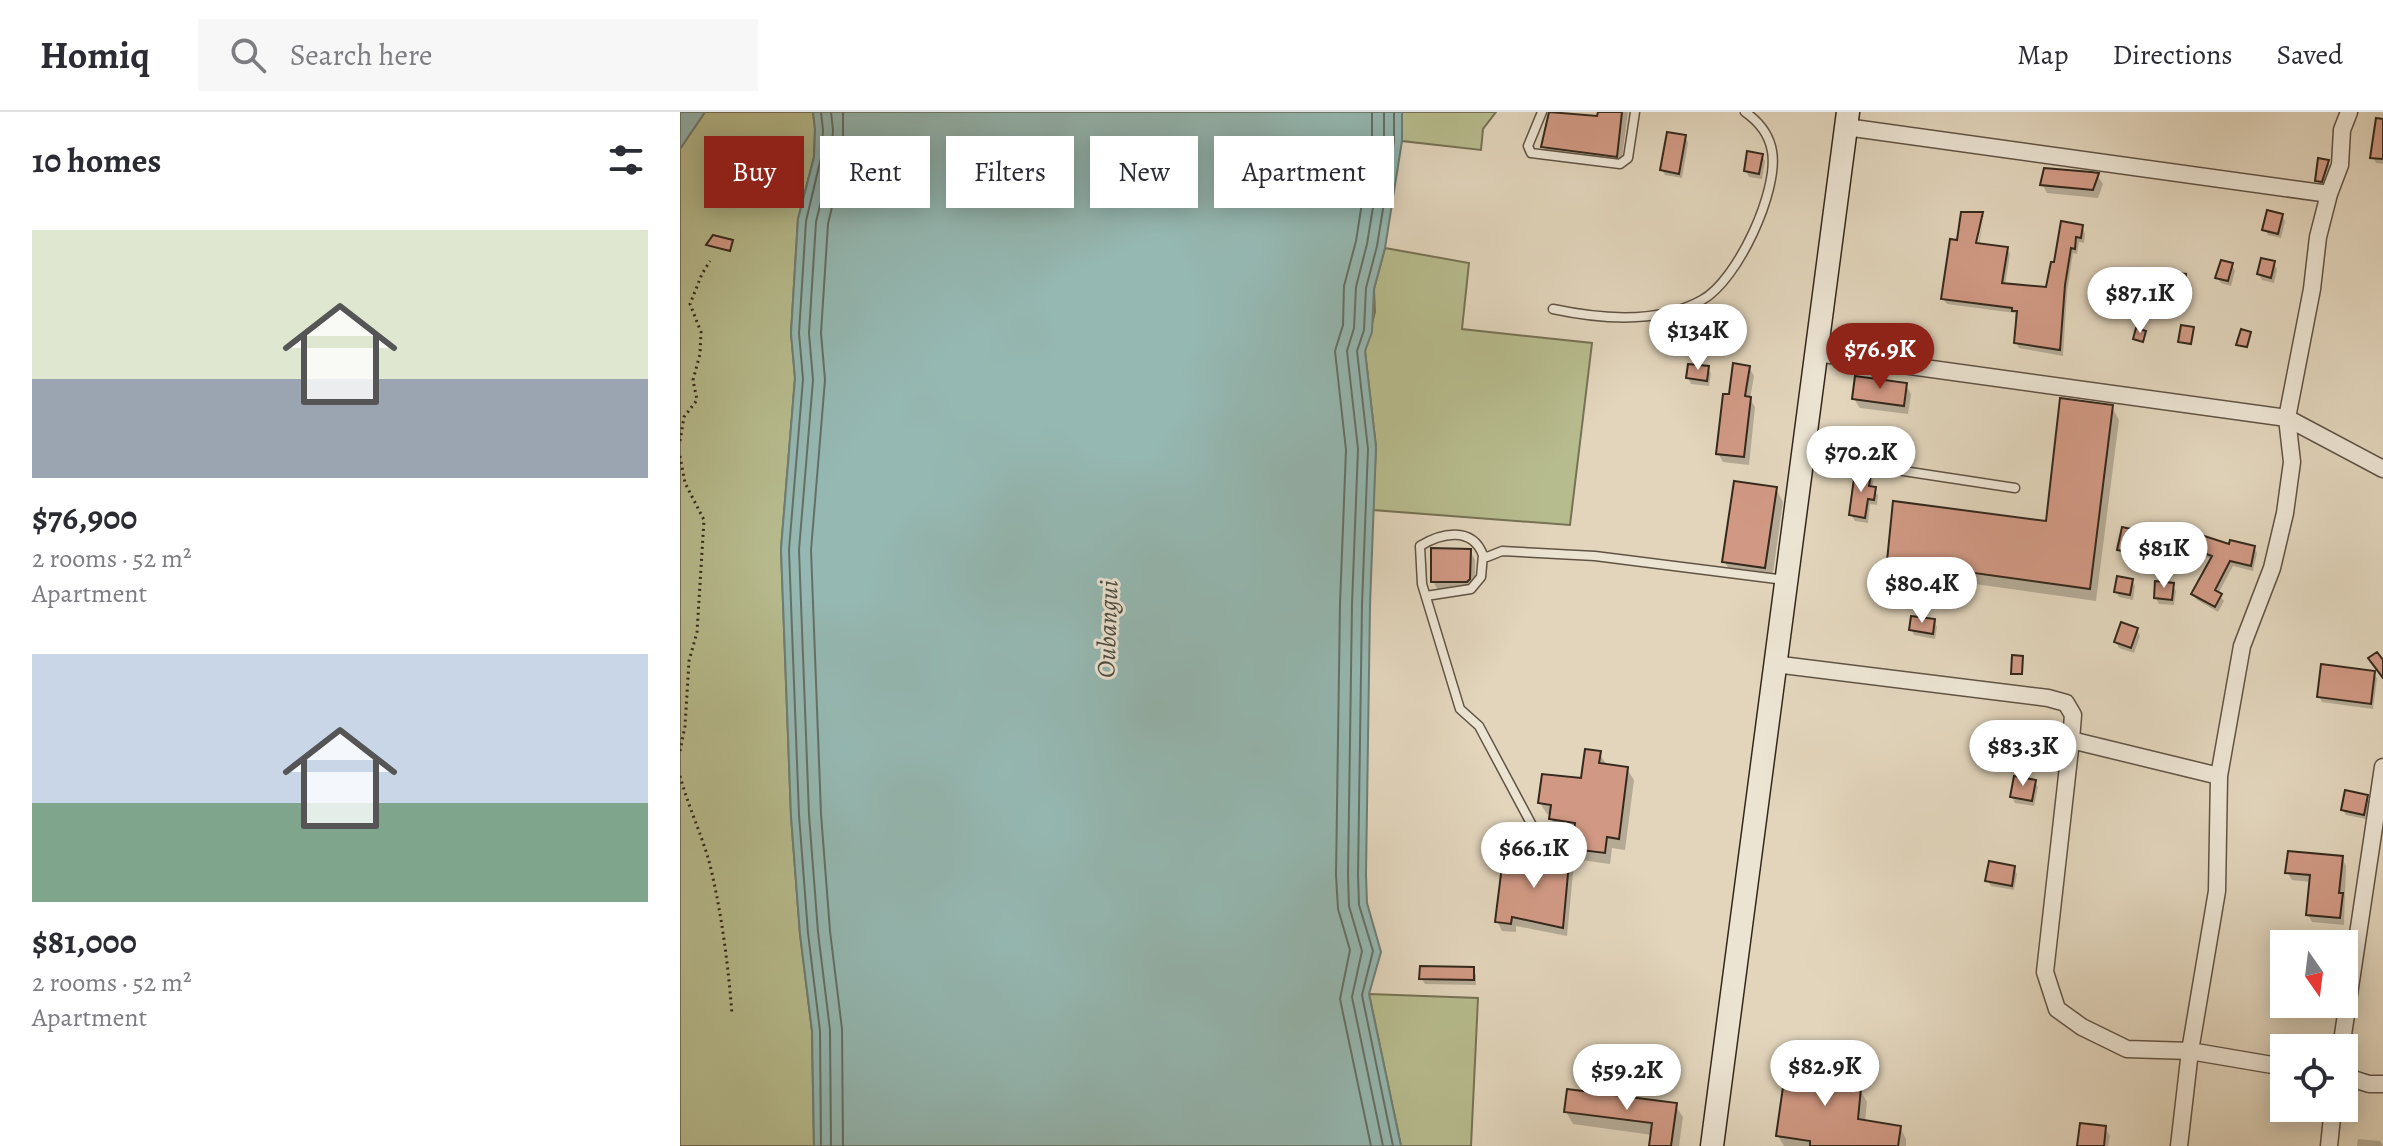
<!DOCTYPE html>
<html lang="en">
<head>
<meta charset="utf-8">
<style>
	body { margin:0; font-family:Alegreya,serif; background:#f7f7f7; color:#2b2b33; height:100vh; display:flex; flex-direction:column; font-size:30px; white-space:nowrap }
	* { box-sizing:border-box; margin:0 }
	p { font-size:26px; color:#7c7c81 }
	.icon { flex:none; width:44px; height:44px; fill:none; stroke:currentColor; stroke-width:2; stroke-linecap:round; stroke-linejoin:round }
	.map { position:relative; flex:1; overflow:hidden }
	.sheet { display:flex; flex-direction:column; background:#fff; width:680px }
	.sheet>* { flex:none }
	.top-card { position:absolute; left:24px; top:24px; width:760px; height:72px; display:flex; gap:16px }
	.needle { width:52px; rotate:166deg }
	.fabs { position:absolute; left:1590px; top:818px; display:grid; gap:16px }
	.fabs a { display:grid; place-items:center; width:88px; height:88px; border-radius:0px; background:#fff; box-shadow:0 4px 20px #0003; font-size:40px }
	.price { position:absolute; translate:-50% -68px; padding:0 18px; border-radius:28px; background:#fff; color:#222; font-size:26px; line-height:52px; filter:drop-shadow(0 2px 4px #0008) }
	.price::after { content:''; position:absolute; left:50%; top:48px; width:24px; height:18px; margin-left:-12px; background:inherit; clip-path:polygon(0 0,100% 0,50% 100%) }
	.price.on { background:#8f2418; color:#fff }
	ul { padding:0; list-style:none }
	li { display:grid; align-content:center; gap:16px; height:424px; padding:0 32px }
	li span { display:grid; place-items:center; height:248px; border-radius:0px; color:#555 }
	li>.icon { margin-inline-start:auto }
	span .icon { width:144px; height:144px; fill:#fffc; stroke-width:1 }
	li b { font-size:34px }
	h2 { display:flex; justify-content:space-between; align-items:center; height:96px; padding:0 32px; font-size:34px }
	.chip { padding:0 28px; border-radius:0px; background:#fff; box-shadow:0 4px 20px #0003; font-size:28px; line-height:72px }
	.chip.on { background:#8f2418; color:#fff }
	header { display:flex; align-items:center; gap:48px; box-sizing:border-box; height:112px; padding:0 40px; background:#fff; border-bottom:2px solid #e1e1e2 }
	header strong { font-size:38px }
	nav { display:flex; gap:44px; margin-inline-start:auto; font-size:28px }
	.search { width:560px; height:72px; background:#f7f7f7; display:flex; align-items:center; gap:20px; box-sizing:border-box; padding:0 28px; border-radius:0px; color:#7c7c81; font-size:30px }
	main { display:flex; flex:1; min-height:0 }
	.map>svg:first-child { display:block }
	.green { fill:#b7bc8e; stroke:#767255; stroke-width:2 }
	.water { fill:#95b8b2; stroke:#6e7e76; stroke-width:2 }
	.shadow { fill:#0003 }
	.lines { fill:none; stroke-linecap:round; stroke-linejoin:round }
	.shore { stroke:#647067; stroke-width:2 }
	.building { fill:#d19984; stroke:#34281c; stroke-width:2 }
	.lane-casing { stroke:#605344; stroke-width:11 }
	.street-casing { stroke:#605344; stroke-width:19 }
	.secondary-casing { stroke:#34281c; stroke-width:25 }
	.path { stroke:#34281c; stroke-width:3; stroke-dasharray:2 4; stroke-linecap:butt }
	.lane { stroke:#ece4d3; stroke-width:8 }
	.street { stroke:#ece4d3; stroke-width:16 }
	.secondary { stroke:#ece4d3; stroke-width:22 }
	.labels { text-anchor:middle; stroke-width:6; stroke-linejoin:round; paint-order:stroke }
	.water-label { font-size:26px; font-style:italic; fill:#4c4c42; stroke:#ece4d3 }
</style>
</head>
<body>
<header>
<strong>Homiq</strong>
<div class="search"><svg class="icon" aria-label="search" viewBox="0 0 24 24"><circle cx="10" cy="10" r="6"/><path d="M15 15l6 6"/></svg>Search here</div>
<nav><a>Map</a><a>Directions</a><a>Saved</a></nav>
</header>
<main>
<section class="sheet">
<h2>10 homes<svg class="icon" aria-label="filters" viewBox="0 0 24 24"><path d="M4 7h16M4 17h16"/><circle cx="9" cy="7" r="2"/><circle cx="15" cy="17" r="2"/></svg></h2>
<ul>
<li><span style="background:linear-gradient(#dfe7d0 60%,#9aa5b1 0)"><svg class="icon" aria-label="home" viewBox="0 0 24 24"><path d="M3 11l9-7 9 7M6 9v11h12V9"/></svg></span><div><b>$76,900</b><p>2 rooms · 52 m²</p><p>Apartment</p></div></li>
<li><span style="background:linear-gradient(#c9d6e8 60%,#7fa58c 0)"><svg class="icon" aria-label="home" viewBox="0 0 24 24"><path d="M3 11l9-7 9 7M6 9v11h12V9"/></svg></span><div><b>$81,000</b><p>2 rooms · 52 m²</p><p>Apartment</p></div></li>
</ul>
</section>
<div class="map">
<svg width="1703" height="1034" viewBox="0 0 1703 1034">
	<rect width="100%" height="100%" fill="#e2d5bc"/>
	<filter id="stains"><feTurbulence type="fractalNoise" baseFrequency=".0025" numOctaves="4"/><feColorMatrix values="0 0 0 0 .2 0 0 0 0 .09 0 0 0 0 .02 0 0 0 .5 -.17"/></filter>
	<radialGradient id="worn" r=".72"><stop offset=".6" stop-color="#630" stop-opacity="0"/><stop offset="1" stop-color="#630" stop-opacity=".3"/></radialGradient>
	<path class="green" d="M25,0H133L135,17L134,45L118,107L111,221L115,266L101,437L111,704L120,822L132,919L134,1034H0V37Z
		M722,0H816L803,17L801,38L722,29Z
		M705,136L789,151L782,217L912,231L890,413L693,398L696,335L685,239L695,200L694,177Z
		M689,882L798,886L791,1034H721Z"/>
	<path class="water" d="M0,0H25L0,37Z
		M133,0H722V29L705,136L694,177L692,220L685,239L696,335L690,493L686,763L687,791L701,840L689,882L721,1034H134L132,919L120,822L111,704L101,437L115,266L111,221L118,107L134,45L135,17Z"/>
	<path class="shadow" d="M920,0H948L941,53L869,44L864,35L919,6Z
		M1703,9V52L1696,51L1693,45Z
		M1005,25L1008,31L1002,66L985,63L982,58Z
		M1082,44L1085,49L1082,67L1069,65L1066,59Z
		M1648,50L1651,56L1645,75L1640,74L1637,69Z
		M1417,63L1423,72L1418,86L1367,81L1362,72Z
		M1302,102L1304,105H1300L1292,140L1296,141L1304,105L1299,133L1327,137L1330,142L1325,173L1368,178L1373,152L1402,115L1405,121L1404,131L1399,130L1397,142L1393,141L1387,180L1383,244L1339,236L1336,230L1335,201L1267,192L1263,187L1279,130Z
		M1602,103L1605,109L1601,126L1588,123L1585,117Z
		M1593,151L1597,157L1594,171L1582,168L1579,162Z
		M1552,153L1555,159L1551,174L1541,171L1537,165Z
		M1069,255L1074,264L1070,287L1075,295L1069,353L1043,350L1038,341L1050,284Z
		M1028,256L1031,262L1029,274L1011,272L1008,266Z
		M1226,273L1231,282L1228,302L1180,296L1174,287Z
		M1432,295L1439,308L1416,489L1217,461L1209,449L1367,412Z
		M1190,363L1193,369L1192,377L1198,383L1197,393L1190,392L1188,411L1175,409L1171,403Z
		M1096,377L1103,390L1092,468L1052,462L1044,449Z
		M1455,419L1458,425L1457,432L1462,438L1460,447L1442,443L1439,438Z
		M1551,435H1574L1577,441L1573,459L1553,454L1538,482L1544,489L1538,500L1517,488L1513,482L1532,447L1518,443L1515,437Z
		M790,439L795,448V477L758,478L753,469Z
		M1452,468L1455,474L1453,488L1439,485L1436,480Z
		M1492,473L1496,479L1494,493L1479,492L1476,486Z
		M1254,509L1257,515L1255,527L1234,523L1231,517Z
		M1457,518L1460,524L1454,541L1439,536L1436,530Z
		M1694,561L1697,567L1693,597L1642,590L1639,584Z
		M919,641L926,652L947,657L954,668L945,738L932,736L930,752L901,748L894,736L896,721L878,718L871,707V703L867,702L860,691L903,669Z
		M1354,669L1358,675L1354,694L1335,691L1332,685Z
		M1686,685L1690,691L1686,707L1666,703L1663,698Z
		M888,742L894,751L887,824L836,814V820L822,819L817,809L878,748Z
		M1662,746L1666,754L1664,813L1632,810L1628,803L1631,770L1612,768L1607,760Z
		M1334,756L1337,762L1334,778L1311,774L1307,768Z
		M1603,837L1604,838V870L1600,864Z
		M793,857L796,863V873L745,872L741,866Z
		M1142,940L1149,952L1146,974L1180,978L1187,990L1185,1010L1220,1015L1226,1027V1034H1104L1098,1024Z
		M995,993L1003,1005L999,1034H971L972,1023L893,1012L886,1000Z
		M1425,1016L1430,1024L1428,1034H1399Z
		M1678,1027L1700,1029L1703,1034H1677Z"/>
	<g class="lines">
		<path class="shore" d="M141,0L143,18L141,46L126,109L119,221L123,267L109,438L119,703L128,821L140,919L141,1034
			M151,0L153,18L151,47L136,110L129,221L133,268L119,438L129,703L138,820L150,918L151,1034
			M163,1034L162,917L150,819L141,702L131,438L145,268L141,221L148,112L163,48V0
			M691,1034L660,887L670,838L658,797L656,763L660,492L666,338L655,239L663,213L664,174L676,129L692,27V0
			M703,1034L672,885L682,839L669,794L668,763L672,492L678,337L667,239L674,216L676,175L687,132L704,28V0
			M713,1034L682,883L693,839L679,793L678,763L682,493L688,337L677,239L684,218L686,176L697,134L714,29V0"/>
	</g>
	<path class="building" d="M869,0L917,4L918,0H942L937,45L861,35Z
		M1696,6L1703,7V47L1690,46Z
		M987,20L1006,23L999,62L980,58Z
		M1067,39L1083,42L1079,62L1064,59Z
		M1638,46L1649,48L1642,70L1635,69Z
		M1364,56L1411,60L1419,61L1413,78L1360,73Z
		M1587,98L1603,102L1598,122L1582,118Z
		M1281,100H1303L1296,131L1328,135L1322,171L1366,175L1371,150H1374L1381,109L1403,113L1401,126L1396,125L1395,137L1391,136L1385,173L1380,238L1334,231L1337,199H1332V196L1261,187L1270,127L1277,128Z
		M33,123L53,128L50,139L26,133Z
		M1581,146L1595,149L1591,166L1577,162Z
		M1541,148L1553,151L1548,169L1535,166Z
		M1489,160L1506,162L1505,174L1487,172Z
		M1501,213L1514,215L1511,232L1498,230Z
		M1456,216L1466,219L1463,230L1453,227Z
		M1561,217L1571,220L1567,235L1556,233Z
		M1053,251L1070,254L1065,284L1071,285L1064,345L1036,342L1043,282H1049Z
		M1008,252L1029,254L1027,269L1006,266Z
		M1175,264L1227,271L1224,294L1172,287Z
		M1380,286L1433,293L1410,477L1207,449L1213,389L1366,409Z
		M1175,359L1191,361L1189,374L1196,375L1194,388L1188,387L1185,406L1169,403Z
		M1054,369L1097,375L1085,456L1042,450Z
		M1442,415L1456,418L1454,429L1460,430L1458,442L1437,438Z
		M1518,422L1549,432L1550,428L1575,434L1571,454L1550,449L1535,478L1542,482L1535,495L1511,482L1532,444L1513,437Z
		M751,436L791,437L790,467L787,470H751Z
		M1437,464L1453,467L1450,483L1434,480Z
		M1475,469L1494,471L1492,488L1474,486Z
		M1231,504L1255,507L1253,522L1229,518Z
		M1441,510L1458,516L1451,536L1434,530Z
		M1697,540L1703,548V566L1688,546Z
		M1332,543L1343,544L1342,562H1331Z
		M1641,552L1695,559L1691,592L1637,585Z
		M905,637L921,639L919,651L948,655L939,727L927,725L925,741L892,737L895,711L869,707L871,693L858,691L862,662L901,666Z
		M1334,664L1356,668L1352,689L1330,685Z
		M1665,678L1688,683L1684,703L1661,698Z
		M877,739L890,740L883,816L832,805L831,812L815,810L823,746L848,750L850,741L876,745Z
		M1608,739L1663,744L1659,781H1663L1660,806L1626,803L1630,763L1605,761Z
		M1309,749L1335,754L1332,774L1305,769Z
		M740,854L794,855V868L739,867Z
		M1109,933L1143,938L1138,972L1181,976L1178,1007L1221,1014L1218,1034H1130V1029L1096,1024Z
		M887,977L997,991L991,1034H969L972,1011L884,1000Z
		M1400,1011L1426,1014L1424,1034H1397Z"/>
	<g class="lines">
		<defs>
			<path id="lane" d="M862,0L848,34L851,41L940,52L948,46L955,0
				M873,197C920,207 979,212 1022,188C1058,168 1099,78 1092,39C1089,22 1078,9 1065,0
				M1125,344L1335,376
				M746,484L791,477L801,465L803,443
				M854,717L799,614L780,597L742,472L740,434C761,421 792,414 803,443L807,445L822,439L915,444L1105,468"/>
			<path id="street" d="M1166,15L1649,82
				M1136,241L1607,306L1703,357
				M1094,552L1368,586L1386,591L1393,603L1391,628L1365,860L1377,897L1402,915L1447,937L1510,939L1604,955
				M1391,628L1539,664
				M1661,936L1703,655
				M1664,964L1689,972H1703
				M1499,1034L1510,939L1537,779L1539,664L1562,534L1592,456L1605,401L1612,350L1607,306L1632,177L1638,125L1649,82L1660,53L1662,18L1669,0
				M1649,1034L1653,996"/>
			<path id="secondary" d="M1032,1034L1168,0"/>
		</defs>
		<use href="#lane" class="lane-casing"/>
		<use href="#street" class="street-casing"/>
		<use href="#secondary" class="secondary-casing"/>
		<path class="path" d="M0,329L4,305L17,288L13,268L20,242L21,220L10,192L22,162L30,149
			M0,344L5,371L24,408L17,520L9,549L5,614L0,639
			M0,664C8,694 22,723 30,753C42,803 48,852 52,902"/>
		<use href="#lane" class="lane"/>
		<use href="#street" class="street"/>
		<use href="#secondary" class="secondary"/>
	</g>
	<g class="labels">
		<g class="water-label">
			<text transform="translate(427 517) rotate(-88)" y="9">Oubangui</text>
		</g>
	</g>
	<rect width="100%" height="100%" filter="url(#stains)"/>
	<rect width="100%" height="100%" fill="url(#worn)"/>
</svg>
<div class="fabs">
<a><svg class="needle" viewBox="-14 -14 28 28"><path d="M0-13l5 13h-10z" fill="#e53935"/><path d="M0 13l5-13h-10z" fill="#7c7c81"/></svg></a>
<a><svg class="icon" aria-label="locate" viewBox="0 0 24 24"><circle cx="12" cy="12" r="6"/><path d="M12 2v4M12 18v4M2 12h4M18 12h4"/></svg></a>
</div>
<b class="price" style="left:1460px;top:223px">$87.1K</b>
<b class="price" style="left:1018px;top:260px">$134K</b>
<b class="price on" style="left:1200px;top:279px">$76.9K</b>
<b class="price" style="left:1181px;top:382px">$70.2K</b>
<b class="price" style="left:1484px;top:478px">$81K</b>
<b class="price" style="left:1242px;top:513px">$80.4K</b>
<b class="price" style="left:1343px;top:676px">$83.3K</b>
<b class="price" style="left:854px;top:778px">$66.1K</b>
<b class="price" style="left:1145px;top:996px">$82.9K</b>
<b class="price" style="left:947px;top:1000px">$59.2K</b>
<div class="top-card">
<a class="chip on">Buy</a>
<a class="chip">Rent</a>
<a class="chip">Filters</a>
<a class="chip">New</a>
<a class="chip">Apartment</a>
</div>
</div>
</main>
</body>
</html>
